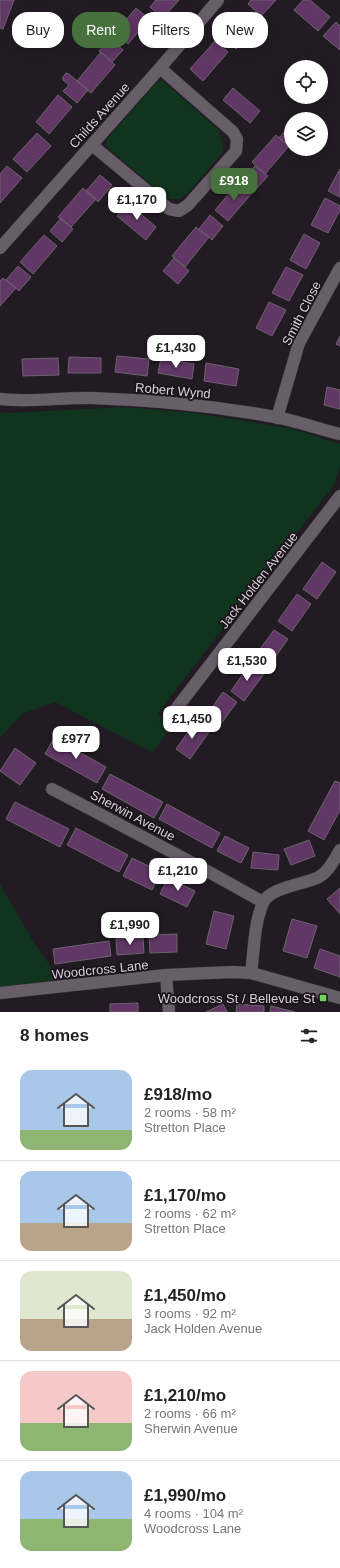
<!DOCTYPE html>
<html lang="en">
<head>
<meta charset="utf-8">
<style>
	body { margin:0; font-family:Helvetica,sans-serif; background:#f2f2f2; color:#222; height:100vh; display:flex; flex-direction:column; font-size:15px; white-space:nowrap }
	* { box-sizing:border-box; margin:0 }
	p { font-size:13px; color:#767676 }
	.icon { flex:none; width:22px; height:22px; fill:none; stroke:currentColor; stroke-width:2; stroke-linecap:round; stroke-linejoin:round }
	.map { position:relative; height:1012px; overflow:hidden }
	.side { display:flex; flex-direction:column; background:#fff; flex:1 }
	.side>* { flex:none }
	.hud { position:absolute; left:12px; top:12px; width:316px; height:36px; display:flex; gap:8px }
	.controls { position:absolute; left:284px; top:60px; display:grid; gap:8px }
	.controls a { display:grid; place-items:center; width:44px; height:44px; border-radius:50%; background:#fff; box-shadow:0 2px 10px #0003; font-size:20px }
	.price { position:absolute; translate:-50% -34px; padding:0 9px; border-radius:8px; background:#fff; color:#222; font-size:13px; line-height:26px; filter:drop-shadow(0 1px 2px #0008) }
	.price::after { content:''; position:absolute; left:50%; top:24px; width:12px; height:9px; margin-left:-6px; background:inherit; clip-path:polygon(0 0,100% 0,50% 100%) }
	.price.selected { background:#46713d; color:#fff }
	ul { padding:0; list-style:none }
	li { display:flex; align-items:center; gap:12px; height:100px; padding:0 20px }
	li+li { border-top:1px solid #e0e0e0 }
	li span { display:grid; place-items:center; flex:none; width:112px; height:80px; border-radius:12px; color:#555 }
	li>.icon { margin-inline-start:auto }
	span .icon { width:48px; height:48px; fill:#fffc; stroke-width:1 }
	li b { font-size:17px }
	h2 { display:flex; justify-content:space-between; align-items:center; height:48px; padding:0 20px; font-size:17px }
	.tag { padding:0 14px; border-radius:16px; background:#fff; box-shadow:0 2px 10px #0003; font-size:14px; line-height:36px }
	.tag.selected { background:#46713d; color:#fff }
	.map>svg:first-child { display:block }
	.green { fill:#10341e }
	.building { fill:#603765; stroke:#6d636e }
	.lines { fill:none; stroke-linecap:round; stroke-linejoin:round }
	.street-casing { stroke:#3d373d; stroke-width:13 }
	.street { stroke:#685e69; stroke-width:12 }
	.poi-dot { fill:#72d25d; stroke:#1a111a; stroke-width:1.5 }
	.labels { text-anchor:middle; stroke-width:3.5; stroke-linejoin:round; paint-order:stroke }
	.street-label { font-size:13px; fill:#d7d1d7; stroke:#1a111a }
	.poi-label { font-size:13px; fill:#d7d1d7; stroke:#1a111a; text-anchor:end }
</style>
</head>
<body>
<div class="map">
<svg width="340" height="1012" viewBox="0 0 340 1012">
	<rect width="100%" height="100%" fill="#231b24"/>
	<path class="green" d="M162,80L219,130L222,141L223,152L188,193L180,199H167L106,146L107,139L156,83Z
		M126,407L195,413L294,429L340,444V466L334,485L158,713L169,729L153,753L55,702L22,714L0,738V412L8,413Z
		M0,884L33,941L63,984L0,989Z"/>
	<path class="building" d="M0,0H14L3,29L0,28Z
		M156,0H179L163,18L150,7Z
		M251,0H276L261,16L248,4Z
		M303,0H310L330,17L318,31L294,10Z
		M136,8L149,19L128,44L115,33Z
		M246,12L259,23L236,49L224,39Z
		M336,22L340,26V50L323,36Z
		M110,38L123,50L112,62L99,51Z
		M215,41L228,52L203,81L190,69Z
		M101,52L115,65L91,93L77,81Z
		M66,73L69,74L88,90L77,103L63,91L69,85L63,80V77Z
		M233,88L260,111L250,123L223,100Z
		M58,95L72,107L49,134L36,122Z
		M291,124V148L279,138Z
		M37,133L51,146L27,172L13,159Z
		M276,135L289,146L265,174L252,162Z
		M7,166L22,178L0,203V174Z
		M255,166L268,176L256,189L244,179Z
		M340,169V197L328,191Z
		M100,175L112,185L98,202L86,191Z
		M239,182L252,193L228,221L215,210Z
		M83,188L96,199L71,227L58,217Z
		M325,198L340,206V210L328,233L311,225Z
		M128,203L156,227L146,240L117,216Z
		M210,215L223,226L212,240L199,229Z
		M61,218L73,229L62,242L50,231Z
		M196,227L209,237L185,267L172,256Z
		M304,234L320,243L306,269L290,260Z
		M44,235L57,246L33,274L20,262Z
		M174,258L189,271L178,284L163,271Z
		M18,266L31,277L19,291L6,280Z
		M286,267L303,275L289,301L272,293Z
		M3,278L16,288L0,306V281Z
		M269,302L286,310L272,336L256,328Z
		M340,336V346L336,344Z
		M117,356L149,359L147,376L115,372Z
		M69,357L101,358V373H68Z
		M58,358L59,375L23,376L22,359Z
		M161,358L194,364L192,379L158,373Z
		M206,363L239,369L236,386L204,381Z
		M327,387L340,390V409L324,405Z
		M322,562L336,572L317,599L303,589Z
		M297,594L311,604L292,631L278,621Z
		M274,630L288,639L269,666L255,656Z
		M250,664L264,674L244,701L231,691Z
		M223,692L237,702L218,728L204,719Z
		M195,722L209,732L190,759L176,749Z
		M54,738L106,767L97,783L45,754Z
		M15,748L36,763L20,785L0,771Z
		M110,774L163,802L154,818L102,789Z
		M335,781L340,783V810L324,840L308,831Z
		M15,802L69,829L60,847L6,819Z
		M167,804L220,833L212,848L159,819Z
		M76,828L128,855L119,872L67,845Z
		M225,836L249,848L241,863L217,851Z
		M309,840L315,856L291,865L284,849Z
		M253,852L279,855L278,870L251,868Z
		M132,858L161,872L152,890L123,876Z
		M168,878L195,891L187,907L160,894Z
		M340,888V914L327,899Z
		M214,911L234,916L226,949L206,944Z
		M292,919L317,926L307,958L283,951Z
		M177,934V952L150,953L149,935Z
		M143,937L144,953L117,955L116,939Z
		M109,941L111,956L55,964L53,949Z
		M320,949L340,956V977L314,968Z
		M138,1003V1012H110V1004Z
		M223,1004L227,1012H206Z
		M237,1004L264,1006V1012H236Z
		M271,1006L295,1012H270Z"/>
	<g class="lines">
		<defs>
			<path id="street" d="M92,145L169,209L179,211L188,205L236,151L237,139L233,132L160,68
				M0,248L160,68L218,0
				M0,399C30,403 61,397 91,398C153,400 215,406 275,417C297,421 319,429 340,434
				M277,418L299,343L340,268
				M169,718L340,496
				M52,789L189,861L263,902
				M251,973C254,952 254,923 263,903C269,888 303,884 317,878C328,873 334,860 340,850
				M166,975L169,1012
				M0,993L166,975L232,972L251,973L340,998"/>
		</defs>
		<use href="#street" class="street-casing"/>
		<use href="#street" class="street"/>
	</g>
	<rect class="poi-dot" x="319" y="994" width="8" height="8" rx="2"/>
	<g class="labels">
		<g class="street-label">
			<text transform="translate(99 115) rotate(-48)" y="5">Childs Avenue</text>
			<text transform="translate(301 313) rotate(-63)" y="5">Smith Close</text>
			<text transform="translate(173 390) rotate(5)" y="5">Robert Wynd</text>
			<text transform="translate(258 580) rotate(-52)" y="5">Jack Holden Avenue</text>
			<text transform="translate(133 815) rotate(28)" y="5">Sherwin Avenue</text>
			<text transform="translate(100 969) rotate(-6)" y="5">Woodcross Lane</text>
		</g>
		<g class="poi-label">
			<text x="315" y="1003">Woodcross St / Bellevue St</text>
		</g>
	</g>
</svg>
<div class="controls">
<a><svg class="icon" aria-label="locate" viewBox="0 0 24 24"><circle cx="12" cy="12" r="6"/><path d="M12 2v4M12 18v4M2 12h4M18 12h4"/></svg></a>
<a><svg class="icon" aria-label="layers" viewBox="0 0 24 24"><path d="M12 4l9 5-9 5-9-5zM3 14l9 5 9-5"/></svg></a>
</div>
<b class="price selected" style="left:234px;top:202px">£918</b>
<b class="price" style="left:137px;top:221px">£1,170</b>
<b class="price" style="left:176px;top:369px">£1,430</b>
<b class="price" style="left:247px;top:682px">£1,530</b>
<b class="price" style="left:192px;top:740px">£1,450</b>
<b class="price" style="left:76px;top:760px">£977</b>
<b class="price" style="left:178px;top:892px">£1,210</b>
<b class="price" style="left:130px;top:946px">£1,990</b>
<div class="hud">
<a class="tag">Buy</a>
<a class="tag selected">Rent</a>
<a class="tag">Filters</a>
<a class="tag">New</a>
</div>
</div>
<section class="side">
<h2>8 homes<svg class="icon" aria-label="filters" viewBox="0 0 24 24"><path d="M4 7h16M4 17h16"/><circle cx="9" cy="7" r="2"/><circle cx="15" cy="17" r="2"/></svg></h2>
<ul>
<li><span style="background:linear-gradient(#a9c7e8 75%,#8fb573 0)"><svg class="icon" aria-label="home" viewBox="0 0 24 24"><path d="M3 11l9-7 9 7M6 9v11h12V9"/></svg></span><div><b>£918/mo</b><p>2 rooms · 58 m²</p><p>Stretton Place</p></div></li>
<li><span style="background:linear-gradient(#a9c7e8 65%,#b9a48a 0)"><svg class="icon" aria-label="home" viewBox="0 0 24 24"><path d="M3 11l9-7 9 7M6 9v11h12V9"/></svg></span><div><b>£1,170/mo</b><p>2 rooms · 62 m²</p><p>Stretton Place</p></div></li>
<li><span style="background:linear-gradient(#dfe7d0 60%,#b9a48a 0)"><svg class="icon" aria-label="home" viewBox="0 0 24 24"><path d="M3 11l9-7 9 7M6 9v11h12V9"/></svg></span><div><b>£1,450/mo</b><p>3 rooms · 92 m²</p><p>Jack Holden Avenue</p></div></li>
<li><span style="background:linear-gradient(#f6c9c9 65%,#8fb573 0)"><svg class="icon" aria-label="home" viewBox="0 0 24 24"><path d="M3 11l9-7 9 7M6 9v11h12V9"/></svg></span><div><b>£1,210/mo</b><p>2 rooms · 66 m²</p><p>Sherwin Avenue</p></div></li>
<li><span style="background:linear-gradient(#a9c7e8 60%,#8fb573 0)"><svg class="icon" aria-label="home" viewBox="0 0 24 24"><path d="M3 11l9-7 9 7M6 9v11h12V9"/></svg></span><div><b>£1,990/mo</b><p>4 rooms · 104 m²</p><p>Woodcross Lane</p></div></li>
</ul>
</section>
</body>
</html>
